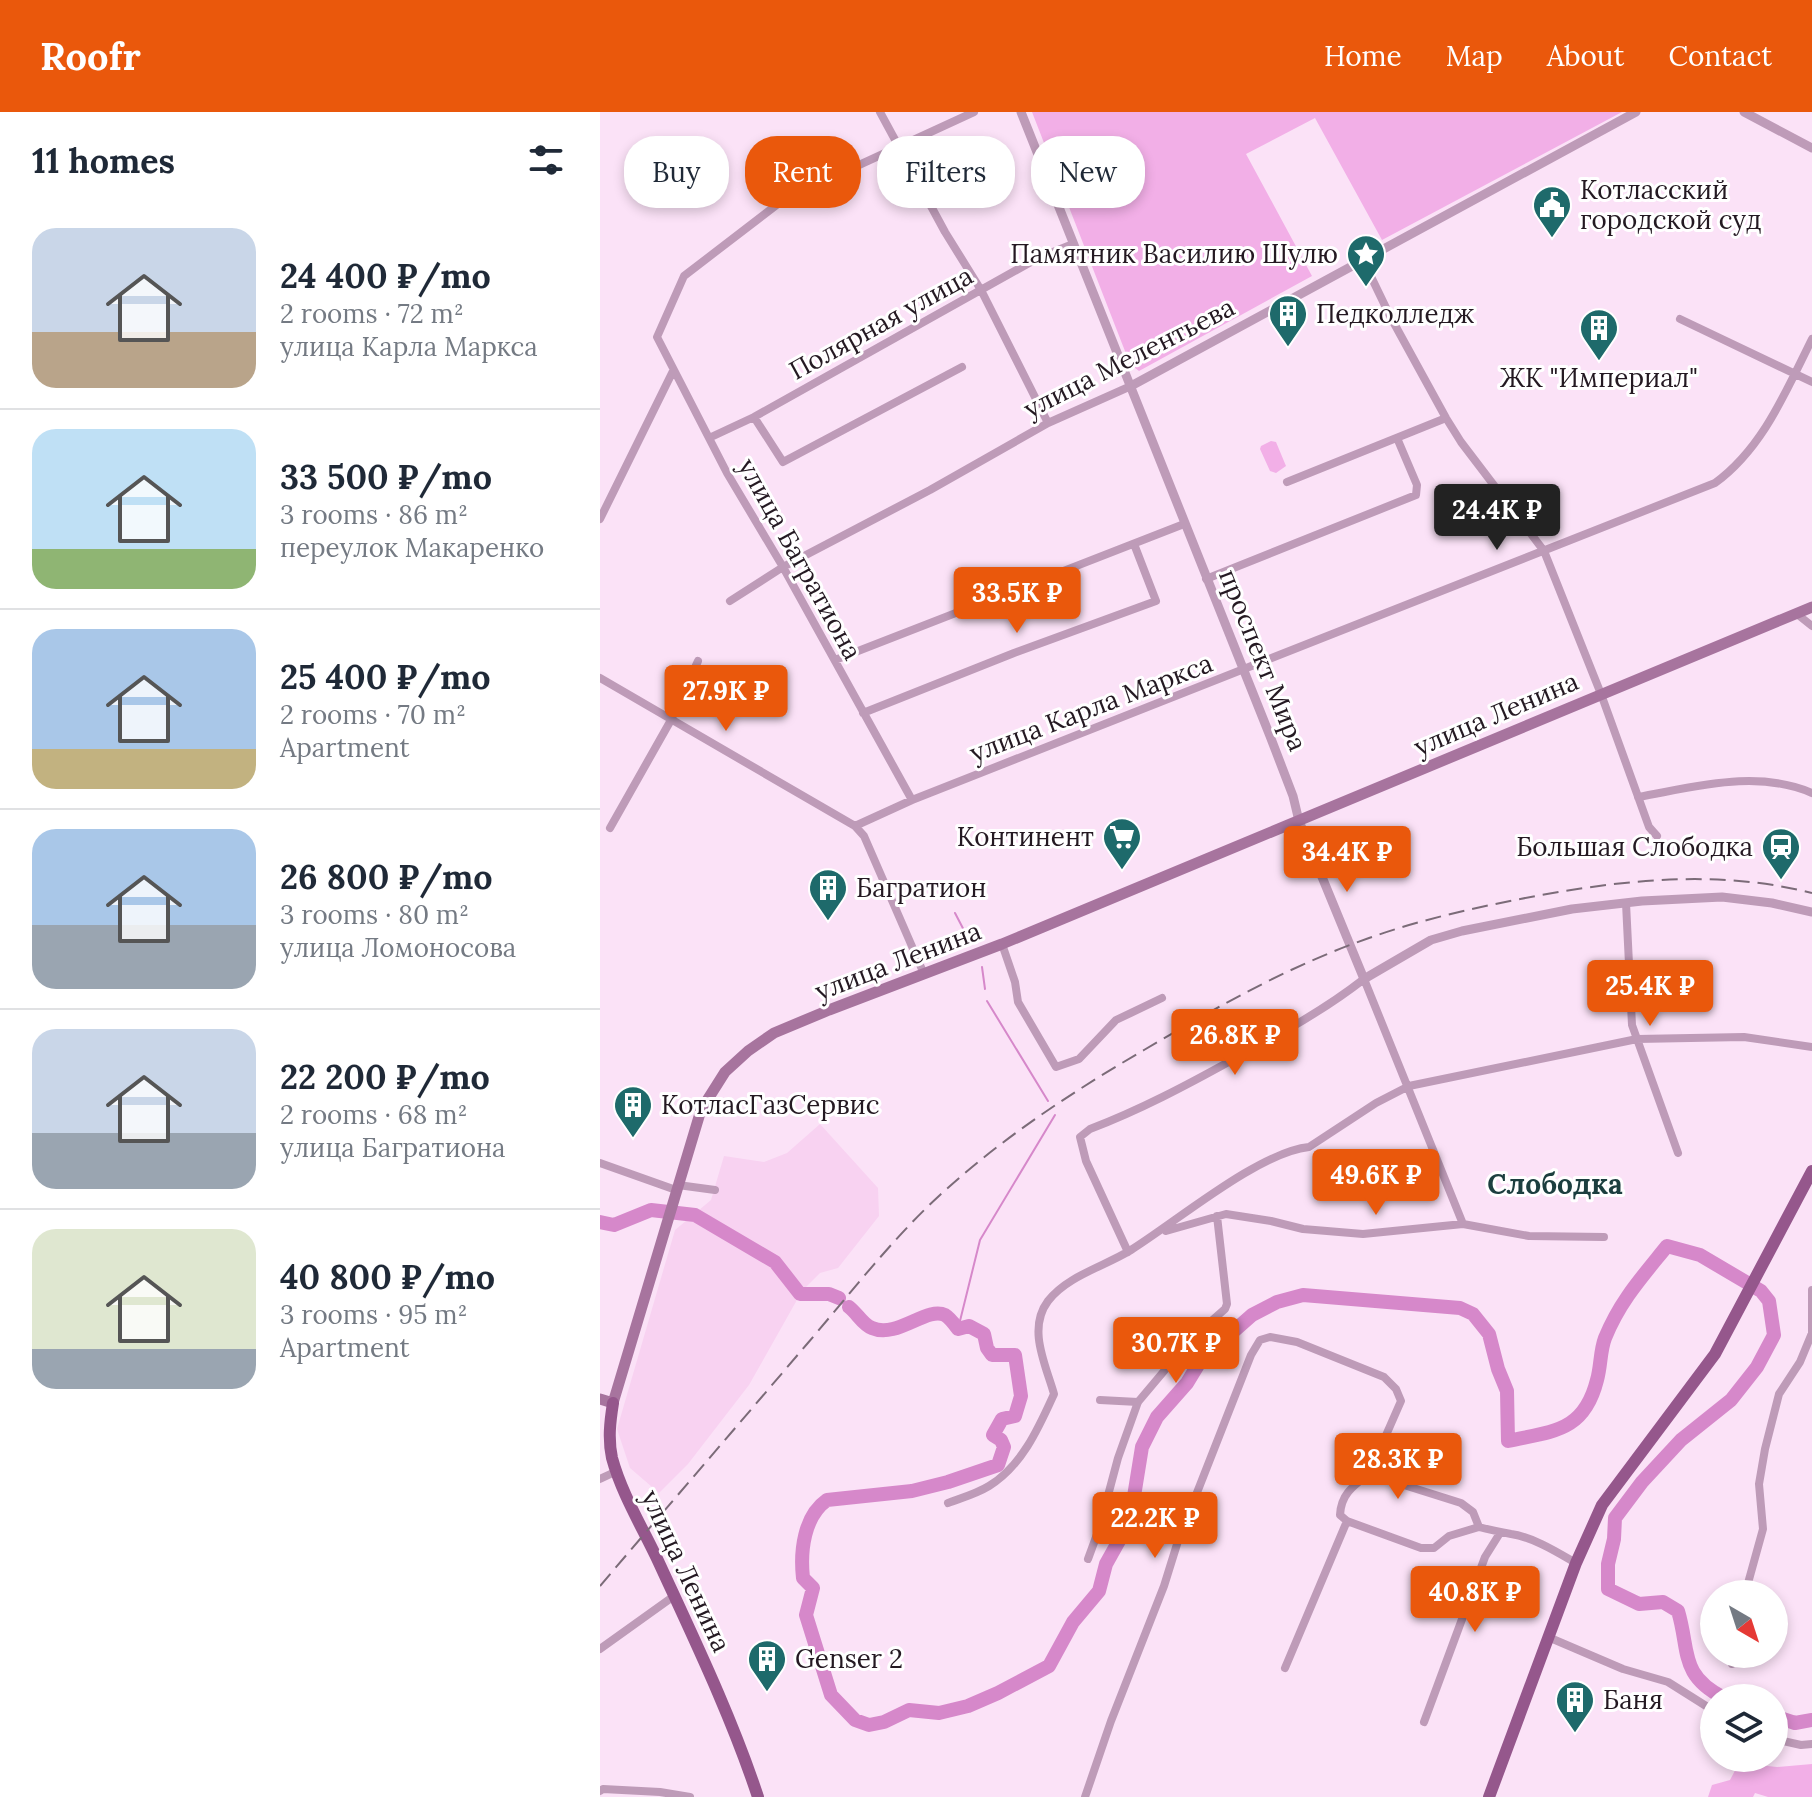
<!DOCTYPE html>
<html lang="en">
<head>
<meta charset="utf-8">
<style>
	body { margin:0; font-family:Lora,serif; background:#f6f6f7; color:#1f2937; height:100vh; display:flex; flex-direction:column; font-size:30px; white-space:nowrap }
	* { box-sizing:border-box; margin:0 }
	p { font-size:26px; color:#747a83 }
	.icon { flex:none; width:44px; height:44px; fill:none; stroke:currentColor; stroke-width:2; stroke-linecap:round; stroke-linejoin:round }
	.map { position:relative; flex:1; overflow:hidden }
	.sheet { display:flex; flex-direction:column; background:#fff; width:600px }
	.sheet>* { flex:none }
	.banner { position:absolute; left:24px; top:24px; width:760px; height:72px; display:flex; gap:16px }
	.needle { width:52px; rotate:141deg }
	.fabs { position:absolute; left:1100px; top:1468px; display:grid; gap:16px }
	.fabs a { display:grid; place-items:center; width:88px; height:88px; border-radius:50%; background:#fff; box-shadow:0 4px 12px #0003; font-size:40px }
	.price { position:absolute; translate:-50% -68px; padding:0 18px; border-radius:8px; background:#ea580c; color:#fff; font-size:26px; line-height:52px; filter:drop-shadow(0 2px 4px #0008) }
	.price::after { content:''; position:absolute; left:50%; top:48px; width:24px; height:18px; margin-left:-12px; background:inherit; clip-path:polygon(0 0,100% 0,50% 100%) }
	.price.active { background:#222; color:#fff }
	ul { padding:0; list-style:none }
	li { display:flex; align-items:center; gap:24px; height:200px; padding:0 32px }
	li+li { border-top:2px solid #e0e1e3 }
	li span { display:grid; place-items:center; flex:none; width:224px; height:160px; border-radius:24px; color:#555 }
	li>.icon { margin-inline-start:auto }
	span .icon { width:96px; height:96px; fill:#fffc; stroke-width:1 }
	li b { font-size:34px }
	h2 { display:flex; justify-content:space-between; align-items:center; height:96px; padding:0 32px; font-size:34px }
	.chip { padding:0 28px; border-radius:32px; background:#fff; box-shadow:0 4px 12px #0003; font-size:28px; line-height:72px }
	.chip.active { background:#ea580c; color:#fff }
	header { display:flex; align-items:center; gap:48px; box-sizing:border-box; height:112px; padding:0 40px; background:#ea580c; color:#fff }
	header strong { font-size:38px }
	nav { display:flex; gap:44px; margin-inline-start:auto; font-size:28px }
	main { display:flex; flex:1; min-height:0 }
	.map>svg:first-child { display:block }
	.built { fill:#f8d2f1 }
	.green { fill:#f2afe7 }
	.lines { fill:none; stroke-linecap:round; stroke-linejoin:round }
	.stream { stroke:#d688ca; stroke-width:2 }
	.river { stroke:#d688ca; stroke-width:14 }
	.minor { stroke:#be9bb8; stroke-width:8 }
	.tertiary { stroke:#be9bb8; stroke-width:9 }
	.secondary { stroke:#a7749e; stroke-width:11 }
	.primary { stroke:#95578c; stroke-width:12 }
	.rail { stroke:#7b6b78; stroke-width:2; stroke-dasharray:16 8; stroke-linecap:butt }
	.labels { text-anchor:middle; stroke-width:6; stroke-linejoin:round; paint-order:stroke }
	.poi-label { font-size:26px; fill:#241922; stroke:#fff; text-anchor:start }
	.street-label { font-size:26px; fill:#241922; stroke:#fff }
	.neighbourhood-label { font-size:28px; font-weight:bold; fill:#1c3e3f; stroke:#fff }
</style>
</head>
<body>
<header>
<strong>Roofr</strong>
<nav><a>Home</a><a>Map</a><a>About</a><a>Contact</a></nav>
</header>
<main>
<section class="sheet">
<h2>11 homes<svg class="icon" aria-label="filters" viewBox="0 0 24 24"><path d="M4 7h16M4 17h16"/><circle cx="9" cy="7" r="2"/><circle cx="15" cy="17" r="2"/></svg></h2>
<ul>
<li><span style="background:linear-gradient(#c9d6e8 65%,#b9a48a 0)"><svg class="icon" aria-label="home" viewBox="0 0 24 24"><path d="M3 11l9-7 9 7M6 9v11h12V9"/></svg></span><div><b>24 400 ₽/mo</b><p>2 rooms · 72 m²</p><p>улица Карла Маркса</p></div></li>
<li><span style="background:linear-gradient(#bfe0f5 75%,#8fb573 0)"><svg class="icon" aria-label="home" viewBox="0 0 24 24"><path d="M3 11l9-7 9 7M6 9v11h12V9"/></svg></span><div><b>33 500 ₽/mo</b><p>3 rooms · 86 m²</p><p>переулок Макаренко</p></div></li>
<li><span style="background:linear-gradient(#a9c7e8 75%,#c2b280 0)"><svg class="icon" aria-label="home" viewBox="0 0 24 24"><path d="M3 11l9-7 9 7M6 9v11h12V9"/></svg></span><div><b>25 400 ₽/mo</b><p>2 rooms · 70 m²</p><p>Apartment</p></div></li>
<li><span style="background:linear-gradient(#a9c7e8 60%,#9aa5b1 0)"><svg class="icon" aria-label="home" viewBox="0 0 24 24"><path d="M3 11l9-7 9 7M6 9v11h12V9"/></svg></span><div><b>26 800 ₽/mo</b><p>3 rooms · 80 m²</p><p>улица Ломоносова</p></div></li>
<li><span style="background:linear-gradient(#c9d6e8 65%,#9aa5b1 0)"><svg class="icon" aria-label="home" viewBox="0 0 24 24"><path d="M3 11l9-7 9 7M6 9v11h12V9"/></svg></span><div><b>22 200 ₽/mo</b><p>2 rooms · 68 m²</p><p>улица Багратиона</p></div></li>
<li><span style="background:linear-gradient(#dfe7d0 75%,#9aa5b1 0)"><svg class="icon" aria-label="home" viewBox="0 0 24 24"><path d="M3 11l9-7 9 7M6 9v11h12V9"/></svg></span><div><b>40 800 ₽/mo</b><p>3 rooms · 95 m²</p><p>Apartment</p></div></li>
</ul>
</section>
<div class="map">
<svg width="1212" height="1685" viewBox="0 0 1212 1685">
	<rect width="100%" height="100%" fill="#fbe2f7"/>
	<path class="built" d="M220,1012L278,1076L279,1104L238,1156L220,1161L202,1179L149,1273L88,1352L59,1381L30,1356L17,1317L75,1118L111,1088L124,1044L164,1050L187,1041Z"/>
	<path class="green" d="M432,0H1022L782,128L715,6L646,42L712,164L539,259L530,252Z
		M671,329L676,330L686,354L676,361L670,359L660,337L661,334Z
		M1139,1651L1177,1655L1212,1652V1685H1168L1155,1681L1153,1685H1108L1112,1673L1130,1668Z"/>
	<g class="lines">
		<path class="stream" d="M355,801L368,826
			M382,855L385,877
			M387,889L448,989
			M358,1217L380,1128L455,1003"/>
		<path class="river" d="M0,1110L14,1113L51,1098L95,1103L175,1150L200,1182H229L239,1186
			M249,1195C257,1201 263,1213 272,1216C297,1227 327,1194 345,1203C350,1206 355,1213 358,1217L369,1214L384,1222L387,1236L392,1243H415L421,1284L415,1304L402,1307L393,1323L401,1328L404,1335L398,1353L348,1370L312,1379L227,1388C204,1404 200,1439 203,1466L213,1476L206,1503L231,1583L255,1608L269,1613L284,1610L309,1598L339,1601L368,1594L398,1581L449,1554L473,1510L499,1479L506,1452L530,1409L542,1335L557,1305L587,1271L601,1248L652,1203L677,1190L703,1183L860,1196L873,1202L889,1222L898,1257L907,1279L908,1329C953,1319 984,1320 997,1268C1001,1254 1000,1239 1005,1226C1020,1189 1042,1165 1067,1134L1100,1143L1161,1179L1169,1189L1174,1223L1157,1255L1131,1288L1081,1328L1042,1370L1015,1406L1014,1427L1008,1452V1477L1039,1492L1063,1490L1078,1499C1090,1539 1079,1563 1124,1586
			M1174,1604L1195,1611L1212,1608"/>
		<path class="minor" d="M280,0L345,120L381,178L448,311
			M763,148L790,204L846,306L861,330L944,439L1001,582L1049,715L1057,724
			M1080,207L1212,270
			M154,305L183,350L362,255
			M109,326L154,305L438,146L473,132
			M687,370L846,306
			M0,407L73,259
			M606,467L816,383L817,373L797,326
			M130,489L183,455L330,378L448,311L531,274
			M1197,502L1212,514
			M235,548L584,412
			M0,566L255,714L264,724L324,862
			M263,601L414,541L556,489L534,432
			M1038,685C1095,675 1157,657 1212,681
			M312,688L183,455L127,361L57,225L84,164L183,88L374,0
			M255,714L312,688L1115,371C1163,336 1186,279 1212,227
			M10,716L71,608L98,549
			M1026,791L1032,913L1078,1041
			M402,832L415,870L418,890L456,955L479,947L516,908L562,886
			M0,1051L76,1078
			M78,1073L115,1078
			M566,1119L626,1102L671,1109L703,1117L763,1122L863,1112L929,1124L1004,1125
			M528,1140L486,1049L480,1025L490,1017C540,998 587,973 634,947C680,922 723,899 764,867L863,1112
			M500,1288L538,1290
			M0,1367L17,1359
			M348,1391C361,1386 376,1382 389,1374C422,1354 439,1315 454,1282C446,1253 427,1217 448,1189C467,1164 505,1154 531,1138C576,1110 659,1040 709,1035L776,991L809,974L1037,927L1144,925L1212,935
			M879,1415L849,1424L834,1436H821L747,1409L740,1403C741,1382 753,1374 769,1362L861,1391L873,1400L879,1415C890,1418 900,1420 911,1422C933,1425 957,1440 976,1451
			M488,1447L499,1417L518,1346L538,1290L591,1227L625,1197L627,1192L617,1104
			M1145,1482L1163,1417L1159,1372L1165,1337L1179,1282L1200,1250L1212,1221V1178
			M948,1525L1023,1557L1068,1570L1114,1599
			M0,1537L74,1484
			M1130,1542L1132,1552
			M685,1556L747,1409
			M824,1610L885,1445L900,1421
			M1174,1627L1201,1633L1212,1632
			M0,1679L3,1677L60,1680L90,1685
			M485,1685L511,1609L564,1474L578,1429L651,1243L660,1228L670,1225L697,1230L784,1265L796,1277L801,1289L769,1362"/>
		<path class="tertiary" d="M421,0L670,624L693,684L699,709L764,867L831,828L862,819L972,797L1042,789L1122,785L1172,791L1212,800
			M1144,0L1212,36
			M531,274L1036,0"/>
		<path class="secondary" d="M0,1287L13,1291L101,998L125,960L148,939L174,921L229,898L402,832L1212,495"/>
		<path class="primary" d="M13,1291C10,1310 8,1327 12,1346C22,1383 44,1418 60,1453C95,1529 132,1606 158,1685
			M889,1685L976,1451L1002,1393L1115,1242L1212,1059"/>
		<path class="rail" d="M0,1474C69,1393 138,1313 207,1232C250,1182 291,1128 340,1083C402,1026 472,980 544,938C617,895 689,854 769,826C825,806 883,794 941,783C1032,767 1121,758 1212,781"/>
	</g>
	<defs>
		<symbol id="civic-pin" viewBox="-11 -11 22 30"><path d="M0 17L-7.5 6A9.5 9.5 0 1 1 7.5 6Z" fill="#1e6a6b" stroke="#fff"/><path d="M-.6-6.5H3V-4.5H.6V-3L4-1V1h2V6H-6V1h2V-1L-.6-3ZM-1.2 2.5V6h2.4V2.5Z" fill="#fff"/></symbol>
		<symbol id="sight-pin" viewBox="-11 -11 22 30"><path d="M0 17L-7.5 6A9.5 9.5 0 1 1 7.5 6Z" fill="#1e6a6b" stroke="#fff"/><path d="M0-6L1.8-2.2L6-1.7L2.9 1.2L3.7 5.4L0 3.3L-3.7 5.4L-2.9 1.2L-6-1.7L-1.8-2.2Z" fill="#fff"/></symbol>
		<symbol id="building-pin" viewBox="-11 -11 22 30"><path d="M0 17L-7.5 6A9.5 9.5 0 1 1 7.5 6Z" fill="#1e6a6b" stroke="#fff"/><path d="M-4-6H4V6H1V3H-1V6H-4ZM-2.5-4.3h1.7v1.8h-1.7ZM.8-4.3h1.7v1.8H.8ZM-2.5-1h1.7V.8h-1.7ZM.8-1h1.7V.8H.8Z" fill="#fff"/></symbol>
		<symbol id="supermarket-pin" viewBox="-11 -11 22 30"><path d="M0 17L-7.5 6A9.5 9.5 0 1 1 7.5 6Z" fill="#1e6a6b" stroke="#fff"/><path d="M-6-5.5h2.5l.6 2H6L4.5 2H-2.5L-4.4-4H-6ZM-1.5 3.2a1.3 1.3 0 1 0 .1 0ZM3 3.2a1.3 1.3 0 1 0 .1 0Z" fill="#fff"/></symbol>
		<symbol id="station-pin" viewBox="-11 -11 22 30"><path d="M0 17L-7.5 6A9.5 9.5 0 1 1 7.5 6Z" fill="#1e6a6b" stroke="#fff"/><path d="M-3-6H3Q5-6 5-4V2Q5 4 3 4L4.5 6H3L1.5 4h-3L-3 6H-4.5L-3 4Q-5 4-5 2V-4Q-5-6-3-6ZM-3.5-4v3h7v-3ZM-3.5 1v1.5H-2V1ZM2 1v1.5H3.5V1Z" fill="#fff"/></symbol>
	</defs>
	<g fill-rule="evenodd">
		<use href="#civic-pin" x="930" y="71" width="44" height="60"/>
		<use href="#sight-pin" x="744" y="120" width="44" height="60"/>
		<use href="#building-pin" x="666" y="180" width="44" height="60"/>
		<use href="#building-pin" x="977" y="194" width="44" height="60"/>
		<use href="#supermarket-pin" x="500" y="703" width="44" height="60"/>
		<use href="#station-pin" x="1159" y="713" width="44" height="60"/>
		<use href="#building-pin" x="206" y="754" width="44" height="60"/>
		<use href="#building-pin" x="11" y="971" width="44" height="60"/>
		<use href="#building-pin" x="145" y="1525" width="44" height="60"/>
		<use href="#building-pin" x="953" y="1566" width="44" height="60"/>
	</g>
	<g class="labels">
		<g class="poi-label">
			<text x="980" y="87">Котласский<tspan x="980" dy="30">городской суд</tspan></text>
			<text x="738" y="151" text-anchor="end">Памятник Василию Шулю</text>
			<text x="716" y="211">Педколледж</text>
			<text x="999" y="275" text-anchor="middle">ЖК "Империал"</text>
			<text x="494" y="734" text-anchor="end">Континент</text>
			<text x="1153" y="744" text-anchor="end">Большая Слободка</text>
			<text x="256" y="785">Багратион</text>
			<text x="61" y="1002">КотласГазСервис</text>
			<text x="195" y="1556">Genser 2</text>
			<text x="1003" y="1597">Баня</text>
		</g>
		<g class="street-label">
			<text transform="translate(281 211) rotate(-29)" y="9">Полярная улица</text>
			<text transform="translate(529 246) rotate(-27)" y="9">улица Мелентьева</text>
			<text transform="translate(200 447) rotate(61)" y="9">улица Багратиона</text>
			<text transform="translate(663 548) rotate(68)" y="9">проспект Мира</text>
			<text transform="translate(491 596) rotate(-21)" y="9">улица Карла Маркса</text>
			<text transform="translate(896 602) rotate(-23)" y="9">улица Ленина</text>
			<text transform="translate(298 849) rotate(-21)" y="9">улица Ленина</text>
			<text transform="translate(86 1459) rotate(65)" y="9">улица Ленина</text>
		</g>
		<g class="neighbourhood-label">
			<text x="955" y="1082">Слободка</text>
		</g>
	</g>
</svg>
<div class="fabs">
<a><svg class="needle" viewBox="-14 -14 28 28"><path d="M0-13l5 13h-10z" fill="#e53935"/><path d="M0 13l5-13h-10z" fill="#747a83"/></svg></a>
<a><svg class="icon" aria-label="layers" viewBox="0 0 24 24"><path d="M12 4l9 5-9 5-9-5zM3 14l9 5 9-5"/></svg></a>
</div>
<b class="price active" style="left:897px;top:440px">24.4K ₽</b>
<b class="price" style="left:417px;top:523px">33.5K ₽</b>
<b class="price" style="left:126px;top:621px">27.9K ₽</b>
<b class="price" style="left:747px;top:782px">34.4K ₽</b>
<b class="price" style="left:1050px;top:916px">25.4K ₽</b>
<b class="price" style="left:635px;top:965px">26.8K ₽</b>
<b class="price" style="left:776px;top:1105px">49.6K ₽</b>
<b class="price" style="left:576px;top:1273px">30.7K ₽</b>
<b class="price" style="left:798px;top:1389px">28.3K ₽</b>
<b class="price" style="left:555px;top:1448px">22.2K ₽</b>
<b class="price" style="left:875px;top:1522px">40.8K ₽</b>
<div class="banner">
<a class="chip">Buy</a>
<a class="chip active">Rent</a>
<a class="chip">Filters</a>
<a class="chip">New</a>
</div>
</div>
</main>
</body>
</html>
